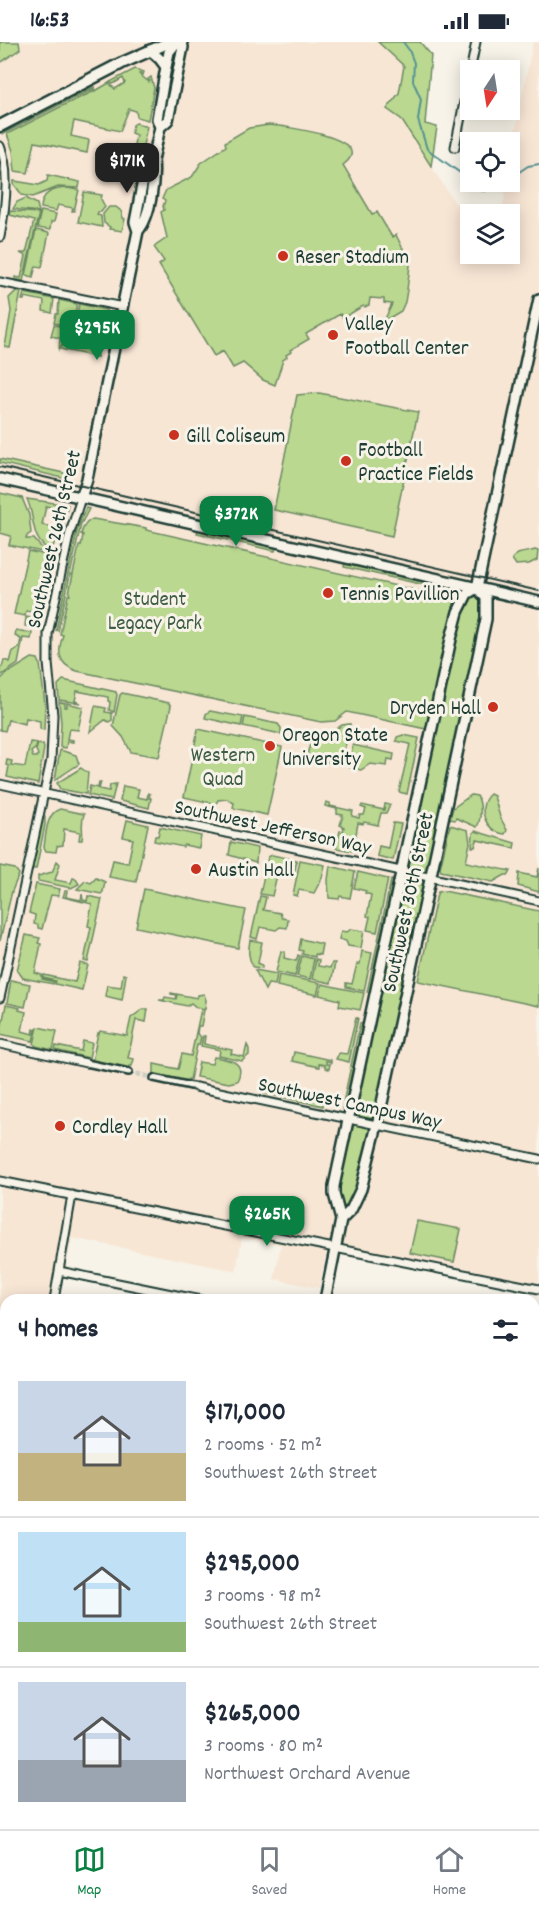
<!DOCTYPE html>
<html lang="en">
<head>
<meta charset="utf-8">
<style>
	body { margin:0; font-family:Dekko,sans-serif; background:#f6f6f7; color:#1f2937; height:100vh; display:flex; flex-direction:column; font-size:22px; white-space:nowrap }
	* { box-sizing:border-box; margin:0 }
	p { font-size:20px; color:#747a83 }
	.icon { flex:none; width:33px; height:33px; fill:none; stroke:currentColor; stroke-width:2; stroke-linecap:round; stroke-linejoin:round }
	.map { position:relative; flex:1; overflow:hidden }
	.details { position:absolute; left:0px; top:1252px; width:540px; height:536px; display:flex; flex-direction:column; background:#fff; border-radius:18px 18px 0 0; box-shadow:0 3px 15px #0003 }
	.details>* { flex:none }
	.needle { width:39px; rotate:192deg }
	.tools { position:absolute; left:460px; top:18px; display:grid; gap:12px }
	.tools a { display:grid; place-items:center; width:60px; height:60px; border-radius:0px; background:#fff; box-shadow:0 3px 15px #0003; font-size:30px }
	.price { position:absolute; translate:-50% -51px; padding:0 14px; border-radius:12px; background:#0b8043; color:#fff; font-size:20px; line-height:39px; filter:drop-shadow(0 2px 3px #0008) }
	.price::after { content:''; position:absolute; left:50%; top:36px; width:18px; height:14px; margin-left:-9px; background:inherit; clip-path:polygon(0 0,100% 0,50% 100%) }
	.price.on { background:#222; color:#fff }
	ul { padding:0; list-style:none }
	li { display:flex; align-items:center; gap:18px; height:150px; padding:0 18px }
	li+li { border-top:2px solid #e0e1e3 }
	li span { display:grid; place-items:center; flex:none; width:168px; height:120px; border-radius:0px; color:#555 }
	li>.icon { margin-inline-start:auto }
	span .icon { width:72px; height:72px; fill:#fffc; stroke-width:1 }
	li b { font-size:26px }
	h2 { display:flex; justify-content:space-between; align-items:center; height:72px; padding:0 18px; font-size:26px }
	.status { display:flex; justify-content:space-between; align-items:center; height:42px; padding:0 30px; background:#fff; direction:ltr }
	.status svg { height:16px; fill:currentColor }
	.dock { display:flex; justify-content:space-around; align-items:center; height:84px; border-top:2px solid #e0e1e3; background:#fff; font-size:16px; color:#747a83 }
	.dock a { display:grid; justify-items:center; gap:3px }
	.dock .on { color:#0b8043 }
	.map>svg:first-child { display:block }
	.built { fill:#f8e6d5; fill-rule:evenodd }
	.green { fill:#bad890; stroke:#6c8a62; stroke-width:1.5 }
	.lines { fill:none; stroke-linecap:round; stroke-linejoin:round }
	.stream { stroke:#559292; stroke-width:2 }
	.pedestrian-tunnel { stroke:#cccfc4; stroke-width:5; stroke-dasharray:5 2.5; stroke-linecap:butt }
	.pedestrian-casing { stroke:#1f3d34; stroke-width:10 }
	.minor-casing { stroke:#1f3d34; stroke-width:11 }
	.tertiary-casing { stroke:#1f3d34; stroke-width:14 }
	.secondary-casing { stroke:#1f3d34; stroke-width:15 }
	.pedestrian { stroke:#f7f3e8; stroke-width:5 }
	.minor { stroke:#f7f3e8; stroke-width:7 }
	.tertiary { stroke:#f7f3e8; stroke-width:9 }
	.secondary { stroke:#f7f3e8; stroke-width:10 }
	.rail { stroke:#1f3d34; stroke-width:2 }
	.poi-dot { fill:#c8321e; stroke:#f7f3e8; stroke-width:2 }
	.labels { text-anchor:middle; stroke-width:6; stroke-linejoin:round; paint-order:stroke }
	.poi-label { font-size:21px; fill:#1f3d34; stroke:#f7f3e8; text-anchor:start }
	.street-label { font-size:21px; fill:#1f3d34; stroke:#f7f3e8 }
	.park-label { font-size:21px; fill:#3e5c46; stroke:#f7f3e8 }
</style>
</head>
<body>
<div class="status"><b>16:53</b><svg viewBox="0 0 49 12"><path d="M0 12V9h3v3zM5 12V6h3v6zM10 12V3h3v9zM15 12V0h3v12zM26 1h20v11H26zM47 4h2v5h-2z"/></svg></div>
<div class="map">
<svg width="539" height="1787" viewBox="0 0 539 1787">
	<rect width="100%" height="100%" fill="#f7f3e8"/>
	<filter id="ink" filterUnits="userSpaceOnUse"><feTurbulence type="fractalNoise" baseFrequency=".0167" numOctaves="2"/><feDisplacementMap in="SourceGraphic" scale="12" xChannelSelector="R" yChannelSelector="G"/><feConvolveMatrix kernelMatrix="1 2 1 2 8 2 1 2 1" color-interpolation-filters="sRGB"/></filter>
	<g filter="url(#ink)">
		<path class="built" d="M0,0H378L404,24L399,51L388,67L401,77L455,161L501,171L508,140H510V131L516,100L513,99L533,0H539V1245L329,1200L319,1246L274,1237L281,1203L242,1196L236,1229L72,1196L67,1223L53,1258H6V1354L0,1347ZM471,172H510V212H471Z
			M5,1596H6V1695L0,1693V1618Z
			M324,1782H478L477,1787H323Z"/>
		<path class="green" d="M0,0H19L20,7L0,21Z
			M378,0H420L431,13L425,82L437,85L431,124L401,77L387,67L399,51L404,24Z
			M135,27L144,30L143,33L140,31L139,32L149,40L150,39L148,37L151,35L154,46L148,78L137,75L136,69L129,67L120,89L74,79L71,94L89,98L87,111L35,100L28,131L15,129L13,109L7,92L66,62L97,48L109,41L115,47L125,41L123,36L113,42L110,40Z
			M95,45V47L65,60L3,92L2,91L46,66Z
			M136,81L147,84L139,123L127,121L128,117H131L136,93L131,91L133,83Z
			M269,83C282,84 380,96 343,123L372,172L377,170L392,195L396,193L404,209L410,223L407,248L405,260L401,269L384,279L392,262L384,261V257L370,256L369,263L365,265L363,264L343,276L340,272L306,292L309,297L290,308L291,310L286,313L287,315L283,318L275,343L263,338L243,321L233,326L223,309L214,314L159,223L164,219L154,205L167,196L161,170L164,168L163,164L165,159L162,157L166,148L192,135L201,121L226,104L225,100L249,86Z
			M48,133L80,140L79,146L58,145L33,155L22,153L14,142V139L39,143L47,139Z
			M67,146L79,148L74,169H72L73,166L58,163L56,169L41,166C42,150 53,147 67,146Z
			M84,150L102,153L101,157L105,165L101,170H98L97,173L101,174L102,185L78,180Z
			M26,156L37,162L39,170L13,167L17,160Z
			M109,165H116L121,169L123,176L125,177L122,189L109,187L110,185L104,181L103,172Z
			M11,169L39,171L23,239L15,237V235L21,236L26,214L20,211H26L34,179L10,173L9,171Z
			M41,169L56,172L54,180H51L50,188L37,186Z
			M36,188L49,191L42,225L36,224L33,235L26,233Z
			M15,250H21L10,306L5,305L11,269L9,256Z
			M24,251L54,257L52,271L43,269L44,259L25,255L24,258H22Z
			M59,258L77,262L72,285L54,281L56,272H58Z
			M79,262L106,268L107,272L103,289L100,288L103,275L95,273V277L77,273Z
			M54,283L72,286L71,290L59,307L60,296L51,294Z
			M73,291H76V294L94,298L96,291L102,293L97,315L60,307Z
			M319,351L418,370L392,494L274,468L297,353Z
			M0,417L68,432L71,438L0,421Z
			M0,451L22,456L29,473L31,491L27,494L26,497H34L40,504L48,510L47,511L9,503L11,494L0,491Z
			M27,457L68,463L65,478H62L64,468L46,464L42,483L59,487L61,481L64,482L61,492L56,494L52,509C29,499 36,476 27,457Z
			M86,466L89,467L81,482L58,589L56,588L77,489L81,477Z
			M93,477L146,486V488L455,557L426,687L347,670L335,679L321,680L77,629C56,622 58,608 63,593L60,592L68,553H70L69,551L79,504H81L83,493L81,492C83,485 86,479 93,477Z
			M198,488L276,505L275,509L197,491Z
			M535,508L538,509L537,518L529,522L516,523L512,517C517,509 527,511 535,508Z
			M28,509L51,514L36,586L25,584L26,575L31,576L32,570L26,569L25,574L14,572Z
			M345,521L426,540L425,543L344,525Z
			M470,553L480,555L482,574L364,1130L350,1164L343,1168L339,1166L336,1154L457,575Z
			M16,588L32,591L31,597L23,596L18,622L0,634V625H2L4,618L10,620L13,609L19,606L21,597L15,594Z
			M32,616L38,617L40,622L45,662L44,688L40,687V679L26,676L25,682L8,678L5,689L0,688V638L6,632Z
			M63,638L116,650L117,653L114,670L109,668L110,660L108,659V655L77,649L75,659L81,661L59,658L58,643Z
			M122,651L169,661L171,664L159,715L131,710L123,695L113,684L120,653Z
			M59,660L65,661V665H67V661L83,665L78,688L69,687L67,697L73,698V700L67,699L66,706L60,705L61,680Z
			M95,664L106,666L105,670L112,671V678L109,680L105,678L90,690Z
			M210,669L243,675L241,684L205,676L206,672Z
			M245,675L278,682L281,686V692L243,684Z
			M350,682L341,723L306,716L313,692L330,691L342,683Z
			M198,687L282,705L267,773L233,766L234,761L227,757L218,758L216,762L184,755Z
			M403,693L419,696L407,752L399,750L410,702L396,699L397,695Z
			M30,700L37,701L36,706L31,710L33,715H36L38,713L36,708L38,702L43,703L44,706L38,742L7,735L9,724L6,723L7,718L12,719L11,723L25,725Z
			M353,703L394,712L393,718L388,717L387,724L370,722L361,728L348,725Z
			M60,708L76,713L79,722L55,738Z
			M81,726L88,731L86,752L60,747L57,741Z
			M99,740H101L99,747L109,749L110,743L116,742L112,758L88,753L90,744L98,746Z
			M123,744L139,747L137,755L147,757L148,751L150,752L149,756H151L149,766L120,759Z
			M490,752L494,754L500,775L507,788L505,792C486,791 475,765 490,752Z
			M471,753L477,754C482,761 481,778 477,785L456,776L455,778L450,777L453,766Z
			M326,760L330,761V764L353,769L352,774L359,776L360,773H364L366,767L361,765L362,763L384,768L385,762L390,763L386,771H381L378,783L364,780L363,782L358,781L355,798L360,799L357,810L336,806L340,789L343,790L344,785L340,783L343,773L337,772V767L325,764Z
			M60,767L84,772C80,783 84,789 82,798H79L80,790L64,787L63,803L57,804L56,810L46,809L44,805C46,793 46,771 60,767Z
			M43,773L45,775V783L36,827L31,826Z
			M127,778L148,783L136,840L109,835L113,818L128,821L133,797L123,795Z
			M393,781L401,782L393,818L377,814L379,804L388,806Z
			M450,783L468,788L470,801L466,820L511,829L509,833H505L493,840L441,829L440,826Z
			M160,785L201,794L199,806L184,803L183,805L154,799L155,794H158Z
			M475,789L515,801L514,806L477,798L475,805H472L473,791Z
			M231,800L257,806L256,821L229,813Z
			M272,813L297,818L294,833L283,831L282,833H277L272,854L260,852L268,815Z
			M300,818L325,823L322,836L314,851L299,848L297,854L293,853Z
			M57,819L60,822L55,838L71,841L73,836L76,837L79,842L71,846L38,839V834L52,830Z
			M0,824L15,827L19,832L12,849L0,899Z
			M330,824L355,830L350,856L340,854L339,857L329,856L328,838Z
			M539,826V850L518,844L519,831L537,835Z
			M358,830L388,837L377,890L367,888L370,875L367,874L371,853L365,851L366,849L354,846Z
			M96,836L105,840L103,850L101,852L77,847L85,839L91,841Z
			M391,838L394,839L371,949L367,950Z
			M36,842L60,847L58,854L51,853L42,887L38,886V883L34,882L35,873L29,871Z
			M144,847L246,868L238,906L136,885Z
			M65,849H67L66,855L81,858L82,852L83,858L87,859L88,854L102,857L88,920L84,919L91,885L88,884L92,862L63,855Z
			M444,849L539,869V964L418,939L437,852L438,850Z
			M260,854L266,855L263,868L280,871L282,876L288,877L287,886L280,885L276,888L260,885L257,897L251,895Z
			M351,887L364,889L361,906L348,904L346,899L339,897L341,889L347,890Z
			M26,893L40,896L38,901L41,902L35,931L42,933V937L54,940L53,942L23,936L17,928Z
			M301,897L322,902L320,913L315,912V915L302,912L303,909L299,908Z
			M250,898L262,900L258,921L262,923V926L253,925C248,915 248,909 250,898Z
			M281,909L285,910L284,916L296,919L298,913L300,914L295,934L276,930Z
			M362,909L372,911L364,949L346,945V941L352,942L357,922H360Z
			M302,914L314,917L310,937L297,934Z
			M316,917L319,918L318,924L330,926L332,921H335L331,941L312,937Z
			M80,921L88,923L82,948L55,942L56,939L43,936L44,933L75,940Z
			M255,928L277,932L275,943L268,942L265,948Z
			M123,932L126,933L122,958L105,954L107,943L121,945Z
			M279,933L320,941L317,953L277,944Z
			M11,938L30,942L25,965L7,961Z
			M322,942L364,951L360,968L339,964L340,958L319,953Z
			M171,951L197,956L198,953L204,952L206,958L205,967L196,965L191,961L187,964L159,958H164L165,955L176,957L177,953L171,952Z
			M6,963L20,966L19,968L26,970L22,989L33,992L34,987H36L33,999L0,992Z
			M143,967H148L146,980L136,978L128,1016L134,1017L132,1024H130L129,1027L92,1020L98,991L99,992L100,989L127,994L131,976Z
			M201,967L204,968L201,984H198L197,992L201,995L199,1003H197L190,1038L188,1037L187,1040L154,1033V1022L178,1027L182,1012L191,1014Z
			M356,976H358L349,1020L336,1017L339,1011L347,1012Z
			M360,981L363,982V984L345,1066H342Z
			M38,985L57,989L53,1008L36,1004L34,1002Z
			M203,994H205L204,1002L232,1008L231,1012L244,1015L247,1003L249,1007V1013L242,1019L219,1014L220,1008L201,1004Z
			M83,999L92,1001L89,1016L55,1008L56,1004L81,1009Z
			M294,1010L331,1018V1020L326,1019V1022H330L329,1027L325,1026V1023L319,1022V1025L292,1019Z
			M214,1015C229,1018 247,1019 237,1039L229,1041L196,1035L199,1020L212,1022Z
			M265,1044L324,1057L323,1064L263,1051Z
			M417,1179L461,1187L454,1220L410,1211Z"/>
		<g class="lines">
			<path class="stream" d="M403,0L409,8L414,21L413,39L421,57L418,78L427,107L463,133L474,146L484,149L506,140
				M510,136L528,124L539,122"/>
			<path class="pedestrian-tunnel" d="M129,1030L154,1036"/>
			<defs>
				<path id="pedestrian" d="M86,1021L129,1030
					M154,1036L196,1045"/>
				<path id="minor" d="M0,104C11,129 5,169 0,195
					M455,105L476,0
					M0,240L123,265
					M0,742L539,859
					M0,956L51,718L53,673L48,621V592L69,494L81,456
					M0,1002L86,1021
					M196,1045L539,1117
					M0,1139L539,1247
					M59,1229L201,1258
					M54,1258L72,1153
					M534,1326L539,1327
					M0,1418L6,1415
					M534,1460L539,1461
					M0,1506L6,1507
					M534,1583L539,1584
					M0,1700L6,1701
					M221,1787L222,1782
					M316,1787L317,1782
					M485,1787L486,1782"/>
				<path id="tertiary" d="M150,8L160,17L166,25
					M160,85L157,77L166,25L169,10L177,0
					M138,189L135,180L144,133L153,118L160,85L168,78L183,5L181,0
					M0,437L539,560
					M81,456L87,437L138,189C151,174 155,137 153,118
					M477,546L539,257
					M341,1178L351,1168L361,1147L379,1075L486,577V556L477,546
					M325,1258L341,1178L334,1152V1144L451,597L458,570L467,552L477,546
					M0,1349L6,1360
					M112,1787L113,1782"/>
				<path id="secondary" d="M0,84L122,21L170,0
					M0,1588L6,1589
					M534,1697L539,1698"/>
			</defs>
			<use href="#pedestrian" class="pedestrian-casing"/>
			<use href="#minor" class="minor-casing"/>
			<use href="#tertiary" class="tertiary-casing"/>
			<use href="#secondary" class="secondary-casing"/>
			<use href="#pedestrian" class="pedestrian"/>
			<use href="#minor" class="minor"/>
			<use href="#tertiary" class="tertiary"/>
			<use href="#secondary" class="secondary"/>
			<path class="rail" d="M0,425L539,549"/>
		</g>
	</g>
	<g class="poi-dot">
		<circle cx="283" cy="214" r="6"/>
		<circle cx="333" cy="293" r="6"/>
		<circle cx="174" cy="393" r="6"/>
		<circle cx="346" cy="419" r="6"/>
		<circle cx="328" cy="551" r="6"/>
		<circle cx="493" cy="665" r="6"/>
		<circle cx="270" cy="704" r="6"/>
		<circle cx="196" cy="827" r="6"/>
		<circle cx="60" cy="1084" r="6"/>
	</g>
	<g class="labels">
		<g class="poi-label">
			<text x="295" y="221">Reser Stadium</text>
			<text x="345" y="288">Valley<tspan x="345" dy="24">Football Center</tspan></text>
			<text x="186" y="400">Gill Coliseum</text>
			<text x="358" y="414">Football<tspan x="358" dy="24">Practice Fields</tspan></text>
			<text x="340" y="558">Tennis Pavillion</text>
			<text x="481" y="672" text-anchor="end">Dryden Hall</text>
			<text x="282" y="699">Oregon State<tspan x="282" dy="24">University</tspan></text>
			<text x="208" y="834">Austin Hall</text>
			<text x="72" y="1091">Cordley Hall</text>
		</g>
		<g class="street-label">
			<text transform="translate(53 497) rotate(-77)" y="7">Southwest 26th Street</text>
			<text transform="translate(273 784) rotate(12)" y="7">Southwest Jefferson Way</text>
			<text transform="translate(407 860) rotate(-78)" y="7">Southwest 30th Street</text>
			<text transform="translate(350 1060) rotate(12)" y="7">Southwest Campus Way</text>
		</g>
		<g class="park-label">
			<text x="155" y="563">Student<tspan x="155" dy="24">Legacy Park</tspan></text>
			<text x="223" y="719">Western<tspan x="223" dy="24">Quad</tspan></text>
		</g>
	</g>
</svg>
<div class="tools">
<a><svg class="needle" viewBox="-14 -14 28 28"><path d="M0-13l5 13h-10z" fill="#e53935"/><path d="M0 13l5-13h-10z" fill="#747a83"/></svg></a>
<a><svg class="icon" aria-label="locate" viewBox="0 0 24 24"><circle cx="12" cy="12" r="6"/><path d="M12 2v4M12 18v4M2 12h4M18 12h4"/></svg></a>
<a><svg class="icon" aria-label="layers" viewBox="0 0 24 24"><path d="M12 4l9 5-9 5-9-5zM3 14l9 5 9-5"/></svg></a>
</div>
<b class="price on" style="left:127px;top:152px">$171K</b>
<b class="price" style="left:97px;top:319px">$295K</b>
<b class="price" style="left:236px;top:505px">$372K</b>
<b class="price" style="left:267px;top:1205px">$265K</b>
<section class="details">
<h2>4 homes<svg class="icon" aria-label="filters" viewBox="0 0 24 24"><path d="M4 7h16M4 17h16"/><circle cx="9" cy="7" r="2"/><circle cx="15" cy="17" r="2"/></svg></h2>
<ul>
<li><span style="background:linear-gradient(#c9d6e8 60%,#c2b280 0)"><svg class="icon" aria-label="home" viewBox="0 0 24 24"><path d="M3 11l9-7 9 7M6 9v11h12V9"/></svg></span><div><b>$171,000</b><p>2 rooms · 52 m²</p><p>Southwest 26th Street</p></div></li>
<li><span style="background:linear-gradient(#bfe0f5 75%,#8fb573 0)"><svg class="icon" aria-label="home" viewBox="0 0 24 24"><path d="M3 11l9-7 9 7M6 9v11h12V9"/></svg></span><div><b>$295,000</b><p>3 rooms · 98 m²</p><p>Southwest 26th Street</p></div></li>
<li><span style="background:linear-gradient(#c9d6e8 65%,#9aa5b1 0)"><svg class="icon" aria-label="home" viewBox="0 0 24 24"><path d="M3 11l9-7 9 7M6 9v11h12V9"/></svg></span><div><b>$265,000</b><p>3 rooms · 80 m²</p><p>Northwest Orchard Avenue</p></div></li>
</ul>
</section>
</div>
<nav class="dock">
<a class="on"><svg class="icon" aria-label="map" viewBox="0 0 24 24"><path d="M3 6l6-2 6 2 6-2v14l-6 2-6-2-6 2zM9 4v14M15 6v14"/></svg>Map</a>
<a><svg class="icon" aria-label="saved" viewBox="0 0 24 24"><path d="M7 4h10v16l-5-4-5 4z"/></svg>Saved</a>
<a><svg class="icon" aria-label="home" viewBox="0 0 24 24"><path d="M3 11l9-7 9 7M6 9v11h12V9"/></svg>Home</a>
</nav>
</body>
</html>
